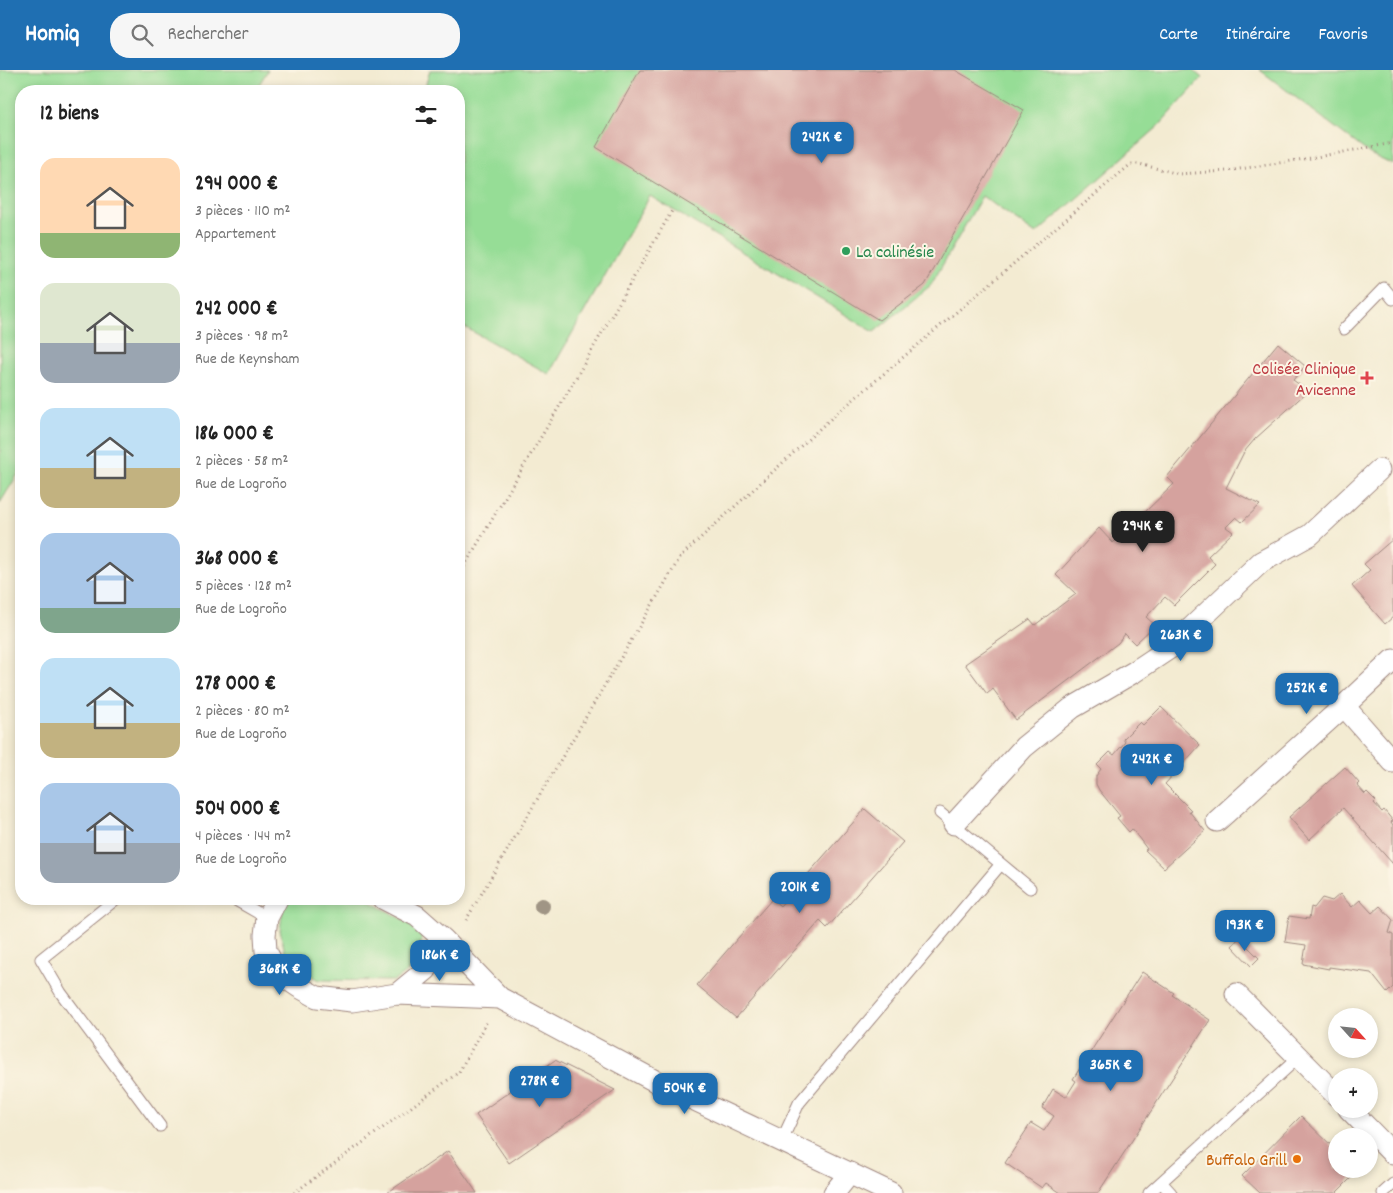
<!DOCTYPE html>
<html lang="fr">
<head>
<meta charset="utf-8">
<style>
	body { margin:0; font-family:Dekko,sans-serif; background:#f6f6f6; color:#222; height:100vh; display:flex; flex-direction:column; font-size:19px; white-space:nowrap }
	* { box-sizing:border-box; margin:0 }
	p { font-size:16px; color:#767676 }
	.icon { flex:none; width:28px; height:28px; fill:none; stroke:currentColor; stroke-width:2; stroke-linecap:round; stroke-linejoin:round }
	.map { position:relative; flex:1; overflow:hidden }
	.side { position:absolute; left:15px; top:15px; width:450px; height:820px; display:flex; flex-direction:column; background:#fff; border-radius:20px; box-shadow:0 2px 8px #0003 }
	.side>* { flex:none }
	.needle { width:32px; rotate:117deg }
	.tools { position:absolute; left:1328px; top:938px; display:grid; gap:10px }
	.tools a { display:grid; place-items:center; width:50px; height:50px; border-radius:50%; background:#fff; box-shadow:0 2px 8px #0003; font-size:25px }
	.price { position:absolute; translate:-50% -42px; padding:0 11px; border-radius:10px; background:#1f6fb2; color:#fff; font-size:16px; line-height:32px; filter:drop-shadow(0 1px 2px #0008) }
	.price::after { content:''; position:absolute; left:50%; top:30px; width:15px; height:11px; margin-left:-8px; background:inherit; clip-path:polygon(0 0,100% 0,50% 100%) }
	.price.active { background:#222; color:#fff }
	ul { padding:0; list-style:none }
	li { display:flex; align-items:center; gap:15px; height:125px; padding:0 25px }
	li span { display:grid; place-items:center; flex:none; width:140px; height:100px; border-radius:15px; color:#555 }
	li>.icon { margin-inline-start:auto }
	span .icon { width:60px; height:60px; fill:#fffc; stroke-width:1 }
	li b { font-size:21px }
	h2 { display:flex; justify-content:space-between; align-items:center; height:60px; padding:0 25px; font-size:21px }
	header { display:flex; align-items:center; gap:30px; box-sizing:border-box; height:70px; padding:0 25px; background:#1f6fb2; color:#fff }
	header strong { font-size:24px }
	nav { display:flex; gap:28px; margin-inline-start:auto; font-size:18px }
	.search { width:350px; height:45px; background:#f6f6f6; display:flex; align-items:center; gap:12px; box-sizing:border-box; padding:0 18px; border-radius:20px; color:#767676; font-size:19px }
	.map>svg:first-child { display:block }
	.green { fill:#96dd96; stroke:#707e60 }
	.building { fill:#d5a29e }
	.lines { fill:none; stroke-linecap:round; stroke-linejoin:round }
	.service-casing { stroke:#9e857e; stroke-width:13 }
	.minor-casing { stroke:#9e857e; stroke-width:23 }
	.path { stroke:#9e857e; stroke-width:3; stroke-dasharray:1 4; stroke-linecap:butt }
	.service { stroke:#fff; stroke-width:11 }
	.minor { stroke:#fff; stroke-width:21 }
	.tree { fill:#a09585 }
	.leisure-dot { fill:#2e9e5b; stroke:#fcf5e5; stroke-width:2 }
	.health-dot { fill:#e0444e; stroke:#fcf5e5; stroke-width:2 }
	.food-dot { fill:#e8710a; stroke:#fcf5e5; stroke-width:2 }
	.labels { text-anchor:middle; stroke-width:4; stroke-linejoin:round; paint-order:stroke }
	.leisure-label { font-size:18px; fill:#27864d; stroke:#fcf5e5; text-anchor:start }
	.health-label { font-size:18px; fill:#be3a42; stroke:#fcf5e5; text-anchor:end }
	.food-label { font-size:18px; fill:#c56008; stroke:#fcf5e5; text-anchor:end }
</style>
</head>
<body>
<header>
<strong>Homiq</strong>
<div class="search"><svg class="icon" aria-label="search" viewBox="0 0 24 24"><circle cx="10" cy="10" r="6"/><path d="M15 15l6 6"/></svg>Rechercher</div>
<nav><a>Carte</a><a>Itinéraire</a><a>Favoris</a></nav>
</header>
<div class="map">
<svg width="1393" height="1123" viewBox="0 0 1393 1123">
	<rect width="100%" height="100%" fill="#fcf5e5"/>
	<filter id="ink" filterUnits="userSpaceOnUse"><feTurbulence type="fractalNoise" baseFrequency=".02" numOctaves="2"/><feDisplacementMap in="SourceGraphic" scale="10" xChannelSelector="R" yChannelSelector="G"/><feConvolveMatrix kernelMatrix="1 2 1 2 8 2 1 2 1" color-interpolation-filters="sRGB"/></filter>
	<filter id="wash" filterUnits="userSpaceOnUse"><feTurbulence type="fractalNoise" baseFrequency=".0096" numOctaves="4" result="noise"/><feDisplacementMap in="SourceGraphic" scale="20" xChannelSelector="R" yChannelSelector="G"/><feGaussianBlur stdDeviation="1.12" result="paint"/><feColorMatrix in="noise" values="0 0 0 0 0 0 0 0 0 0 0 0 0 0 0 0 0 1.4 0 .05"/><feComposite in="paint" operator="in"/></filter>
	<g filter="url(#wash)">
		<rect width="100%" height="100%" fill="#f3ebd2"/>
		<path class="green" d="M0,0H268L255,21H21V399L0,433Z
			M430,0H1193L1202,8L1159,56L1036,164L982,126L931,215L874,262L650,126L549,304L459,254V21H424Z
			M1260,0H1393V95L1370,84Z
			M290,829H366L412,855L422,865L419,887L408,901L394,911L320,910L298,900L286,887L280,860L283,837Z"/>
		<g id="blocks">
			<path class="building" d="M640,0H955L1024,40L925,215L879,250L596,77Z
				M1278,273L1305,296L1293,310L1308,321L1255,369L1244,382L1226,418L1260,435L1242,452L1236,447L1226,457L1233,462L1208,486L1215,494L1174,535L1165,527L1146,547L1155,555L1135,574L1125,564L1118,573L1016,650L993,619L987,624L965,594L1030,549L1035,555L1076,524L1056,505L1099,458L1113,473L1174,414L1167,407Z
				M1393,469V547L1385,554L1352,516L1370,500L1364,494Z
				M1161,637L1200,675L1165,714L1191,740L1189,741L1205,761L1164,798L1145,780L1147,779L1132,759L1129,762L1117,748L1120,746L1099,720L1096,714V706L1101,699L1097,695L1110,682L1114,685L1125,672L1123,669L1140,652L1143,655Z
				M1345,697L1359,713L1357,715L1365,724L1367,722L1376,731L1374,733L1382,742L1384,740L1393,751L1391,752L1393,755V794L1343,738L1309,770L1289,747Z
				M865,739L903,772L827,858L820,851L736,948L697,915L772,829L780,836Z
				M1340,824L1352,837L1360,830L1372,843L1380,836L1393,850L1389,863L1393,865V917L1387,923L1371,903L1329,897V899L1303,894L1306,875L1285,872L1289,846L1309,849L1311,837L1314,838L1322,828L1332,831Z
				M1239,868L1259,888L1251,896L1232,876Z
				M1142,902L1174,923L1172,925L1210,950L1098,1123H1061L1046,1113L1042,1118L1005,1093L1031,1053L1044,1061L1054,1046L1042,1038L1053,1019L1066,1027L1076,1011L1073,1009Z
				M555,990L615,1020L509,1093L476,1045Z
				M1301,1046L1336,1080V1099H1355L1358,1101L1336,1123H1260L1242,1106Z
				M448,1081L477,1123H387Z"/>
		</g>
	</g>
	<g filter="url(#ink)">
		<use href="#blocks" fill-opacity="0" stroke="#9e857e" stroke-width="1"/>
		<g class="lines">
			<defs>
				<path id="service" d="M1344,259L1384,218L1393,229
					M940,743L1001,794
					M116,829L41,889L61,923L160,1056
					M234,829L267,848
					M782,1070L799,1033L1001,794L1030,818
					M1161,1112L1171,1123
					M1149,1123L1299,987
					M1383,1123L1393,1114"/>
				<path id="minor" d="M1344,636L1393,590
					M1217,751L1344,636L1393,692
					M954,754L1024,677L1072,638L1134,602L1170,578L1261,492L1310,465L1379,400
					M277,829L267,848L265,865L266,881L277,902L299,917L317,927L352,931L397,924L500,928
					M384,829L417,846L443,869L500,928L657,1012L891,1123
					M397,924L426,900L443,869
					M1236,924L1336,1025
					M1349,1039L1393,1084
					M834,1123L850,1103"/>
			</defs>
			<use href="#service" class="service-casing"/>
			<use href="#minor" class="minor-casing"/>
			<path class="path" d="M459,505L569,320L673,139
				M466,850L681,486L827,352L1131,94H1139L1179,104L1227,101L1311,88L1393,73
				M294,1123L459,1002L487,951"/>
			<use href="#service" class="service"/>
			<use href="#minor" class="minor"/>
		</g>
		<circle class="tree" cx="542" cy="836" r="8"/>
	</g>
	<circle class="leisure-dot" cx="846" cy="181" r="5"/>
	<path class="health-dot" d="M1364.5 300.5h5v5h5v5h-5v5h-5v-5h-5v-5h5z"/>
	<circle class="food-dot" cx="1297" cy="1089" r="5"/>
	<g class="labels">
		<g class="leisure-label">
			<text x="856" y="187">La calinésie</text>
		</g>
		<g class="health-label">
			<text x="1356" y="304">Colisée Clinique<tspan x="1356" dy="21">Avicenne</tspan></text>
		</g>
		<g class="food-label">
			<text x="1287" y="1095">Buffalo Grill</text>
		</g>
	</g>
</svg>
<div class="tools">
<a><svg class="needle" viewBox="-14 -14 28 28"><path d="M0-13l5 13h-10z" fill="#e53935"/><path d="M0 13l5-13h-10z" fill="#767676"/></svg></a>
<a>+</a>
<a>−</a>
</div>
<b class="price" style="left:822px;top:94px">242K €</b>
<b class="price active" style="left:1143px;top:483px">294K €</b>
<b class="price" style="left:1181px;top:592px">263K €</b>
<b class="price" style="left:1307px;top:645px">252K €</b>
<b class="price" style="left:1152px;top:716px">242K €</b>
<b class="price" style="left:800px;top:844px">201K €</b>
<b class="price" style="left:1245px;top:882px">193K €</b>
<b class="price" style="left:440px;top:912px">186K €</b>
<b class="price" style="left:280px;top:926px">368K €</b>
<b class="price" style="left:1111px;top:1022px">365K €</b>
<b class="price" style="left:540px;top:1038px">278K €</b>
<b class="price" style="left:685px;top:1045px">504K €</b>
<section class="side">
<h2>12 biens<svg class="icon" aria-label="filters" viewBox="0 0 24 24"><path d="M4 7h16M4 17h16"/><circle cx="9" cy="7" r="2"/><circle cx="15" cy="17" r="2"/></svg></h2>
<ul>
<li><span style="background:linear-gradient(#ffd9b3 75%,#8fb573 0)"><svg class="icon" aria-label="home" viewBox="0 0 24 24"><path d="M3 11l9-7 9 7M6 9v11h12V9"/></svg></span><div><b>294 000 €</b><p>3 pièces · 110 m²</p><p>Appartement</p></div></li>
<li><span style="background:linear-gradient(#dfe7d0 60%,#9aa5b1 0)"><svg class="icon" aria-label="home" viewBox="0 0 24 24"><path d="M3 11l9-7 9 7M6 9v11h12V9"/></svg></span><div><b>242 000 €</b><p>3 pièces · 98 m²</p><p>Rue de Keynsham</p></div></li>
<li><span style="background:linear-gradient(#bfe0f5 60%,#c2b280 0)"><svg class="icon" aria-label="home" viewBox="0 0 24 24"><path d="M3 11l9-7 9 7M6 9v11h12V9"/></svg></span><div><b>186 000 €</b><p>2 pièces · 58 m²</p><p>Rue de Logroño</p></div></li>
<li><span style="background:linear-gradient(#a9c7e8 75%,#7fa58c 0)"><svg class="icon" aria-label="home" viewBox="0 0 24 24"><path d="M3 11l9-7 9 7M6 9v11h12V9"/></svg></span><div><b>368 000 €</b><p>5 pièces · 128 m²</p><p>Rue de Logroño</p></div></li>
<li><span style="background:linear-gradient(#bfe0f5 65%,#c2b280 0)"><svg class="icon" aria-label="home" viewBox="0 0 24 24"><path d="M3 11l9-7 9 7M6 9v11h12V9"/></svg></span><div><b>278 000 €</b><p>2 pièces · 80 m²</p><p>Rue de Logroño</p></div></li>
<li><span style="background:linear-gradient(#a9c7e8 60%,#9aa5b1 0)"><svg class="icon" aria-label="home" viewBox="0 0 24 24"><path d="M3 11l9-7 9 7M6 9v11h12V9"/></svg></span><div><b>504 000 €</b><p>4 pièces · 144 m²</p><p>Rue de Logroño</p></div></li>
</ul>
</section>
</div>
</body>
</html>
